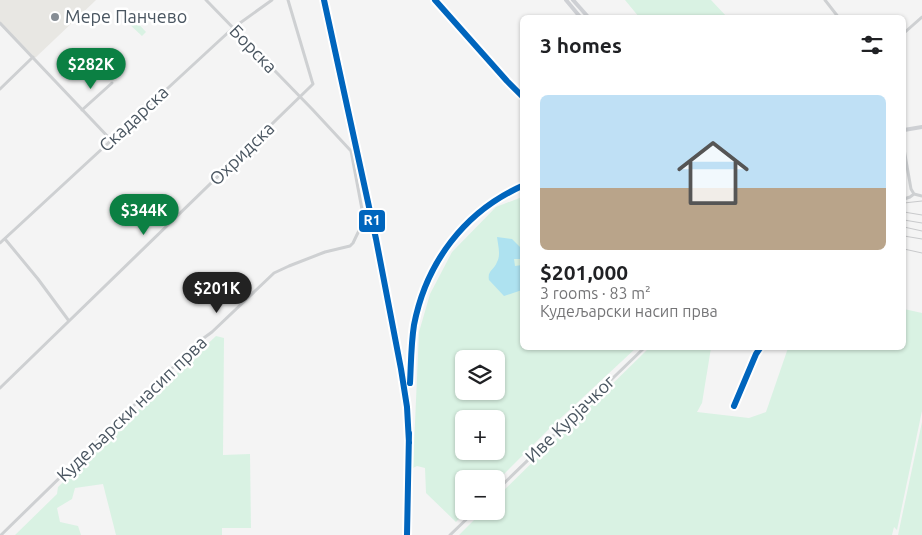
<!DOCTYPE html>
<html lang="en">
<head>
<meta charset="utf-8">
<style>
	body { margin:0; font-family:Ubuntu,sans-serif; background:#f6f6f6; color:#202124; height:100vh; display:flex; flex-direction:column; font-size:19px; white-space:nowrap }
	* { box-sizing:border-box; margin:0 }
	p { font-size:16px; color:#757577 }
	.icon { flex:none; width:28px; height:28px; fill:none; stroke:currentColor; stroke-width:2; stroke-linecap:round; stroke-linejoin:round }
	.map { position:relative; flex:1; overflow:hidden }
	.drawer { position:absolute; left:520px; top:15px; width:386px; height:335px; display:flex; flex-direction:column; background:#fff; border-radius:8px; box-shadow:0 1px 4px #0004 }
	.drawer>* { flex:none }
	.tools { position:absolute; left:455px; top:350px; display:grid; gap:10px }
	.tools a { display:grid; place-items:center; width:50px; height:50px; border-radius:8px; background:#fff; box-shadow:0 1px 4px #0004; font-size:25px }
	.price { position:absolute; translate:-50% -42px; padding:0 11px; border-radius:18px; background:#0b8043; color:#fff; font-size:16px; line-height:32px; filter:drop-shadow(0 1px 2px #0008) }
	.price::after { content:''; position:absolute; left:50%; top:30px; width:15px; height:11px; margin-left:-8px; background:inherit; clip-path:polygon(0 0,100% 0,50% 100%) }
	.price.current { background:#222; color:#fff }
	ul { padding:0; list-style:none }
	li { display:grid; align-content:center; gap:10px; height:265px; padding:0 20px }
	li span { display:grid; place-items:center; height:155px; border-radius:8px; color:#555 }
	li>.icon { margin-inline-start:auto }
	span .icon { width:90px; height:90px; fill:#fffc; stroke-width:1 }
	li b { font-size:21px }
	h2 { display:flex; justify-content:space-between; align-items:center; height:60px; padding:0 20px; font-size:21px }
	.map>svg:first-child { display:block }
	.commercial { fill:#e8e7e3 }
	.green { fill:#d9f2e3; fill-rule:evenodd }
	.water { fill:#aee2f0 }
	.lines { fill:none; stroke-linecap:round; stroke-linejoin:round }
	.street { stroke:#ced0d2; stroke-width:3 }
	.secondary { stroke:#ced0d4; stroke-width:4 }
	.rail { stroke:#c9cacc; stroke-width:1 }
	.rail-1-casing { stroke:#fff; stroke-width:10 }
	.rail-1 { stroke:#0065bd; stroke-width:6 }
	.poi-dot { fill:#868d94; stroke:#fff; stroke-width:2 }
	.labels { text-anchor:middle; stroke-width:5; stroke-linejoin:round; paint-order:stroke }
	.poi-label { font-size:18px; fill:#4a5661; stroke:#fff; text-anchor:start }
	.street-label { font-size:18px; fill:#4a5661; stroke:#fff }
	.line-badge { stroke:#fff; stroke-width:2 }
	.badge-label { font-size:14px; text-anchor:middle; font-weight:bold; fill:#fff }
</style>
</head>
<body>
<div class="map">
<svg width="922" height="535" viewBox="0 0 922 535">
	<rect width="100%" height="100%" fill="#f4f4f4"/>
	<path class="commercial" d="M0,0H96L35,58L0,22Z"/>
	<path class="green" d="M625,0H711L727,17H639Z
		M133,18L146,32L142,36L128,23Z
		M522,197V348H636L550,428L496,482V479H464V511H466L456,522L426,493L425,468L417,466L413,468L419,332L430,294L452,252L496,207ZM464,359H496V391H464ZM464,419H496V451H464Z
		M904,309L922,313V411L897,530L894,527L892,535H459L483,511H496V498L649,348H711L702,403L697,412L749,418L766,412L788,348H904Z
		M216,336L224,338L223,455L250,454L251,528H222V535H116L103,484L75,488L72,499L57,508L60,522L78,526L81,535H15L57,494L58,487Z
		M922,422V535H898Z"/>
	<path class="water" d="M497,237L512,239L520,247L522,254L520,259H514L515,266L522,265V290L504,296L489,280C487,271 494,270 497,262C501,255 498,245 497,237Z"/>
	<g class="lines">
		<path class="street" d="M825,0L839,18
			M0,23L111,140
			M904,33L922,17
			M0,89L33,57
			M82,110L112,83
			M904,149L911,189L914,194
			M904,199L910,197L914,194L922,196
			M5,239L38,279L69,321
			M0,243L233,28L272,0
			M0,388L310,87L313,84L312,81L288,0
			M496,491L644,348
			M1,535L201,340L212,332L274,273L289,266L325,252L350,246L353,243L364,220L351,151L312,109L206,0
			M450,535L475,511"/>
		<path class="secondary" d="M566,0L581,18
			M573,0L589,18
			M904,130L922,127"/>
		<path class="rail" d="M324,0L376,239L401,369L407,407L409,443
			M904,203L922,201
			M904,212L922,215
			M904,220L922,223
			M904,227L922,231
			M904,236L922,239
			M904,249L922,253
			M734,406L756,354L760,348"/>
		<defs>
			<path id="rail-1" d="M324,0L376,239L401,369L407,407L409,443
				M435,0L507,81L522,96
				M410,383C411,364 411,344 414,325C426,263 464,212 522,186
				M734,406L756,354L760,348
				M407,535L409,433"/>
		</defs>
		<use href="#rail-1" class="rail-1-casing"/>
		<use href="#rail-1" class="rail-1"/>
	</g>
	<circle class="poi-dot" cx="55" cy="17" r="5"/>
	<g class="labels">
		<g class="poi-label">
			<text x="65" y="23">Мере Панчево</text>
		</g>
		<g class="street-label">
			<text transform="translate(253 49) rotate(46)" y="6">Борска</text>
			<text transform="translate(134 119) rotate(-43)" y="6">Скадарска</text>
			<text transform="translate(242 154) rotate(-44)" y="6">Охридска</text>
			<text transform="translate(132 409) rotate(-44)" y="6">Кудељарски насип прва</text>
			<text transform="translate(570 419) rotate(-44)" y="6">Иве Курјачког</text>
		</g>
	</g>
	<rect class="line-badge" x="358" y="209" width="28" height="24" rx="5" fill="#0065bd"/>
	<g class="badge-label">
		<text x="372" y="225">R1</text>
	</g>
</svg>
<div class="tools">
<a><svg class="icon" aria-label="layers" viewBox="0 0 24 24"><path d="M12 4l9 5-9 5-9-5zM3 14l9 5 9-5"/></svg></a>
<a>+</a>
<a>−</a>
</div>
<b class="price" style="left:91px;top:90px">$282K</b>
<b class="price" style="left:144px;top:236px">$344K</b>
<b class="price current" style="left:217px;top:314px">$201K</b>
<section class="drawer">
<h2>3 homes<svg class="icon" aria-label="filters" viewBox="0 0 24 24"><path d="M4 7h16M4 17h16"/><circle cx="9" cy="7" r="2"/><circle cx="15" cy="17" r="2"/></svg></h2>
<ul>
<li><span style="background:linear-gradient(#bfe0f5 60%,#b9a48a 0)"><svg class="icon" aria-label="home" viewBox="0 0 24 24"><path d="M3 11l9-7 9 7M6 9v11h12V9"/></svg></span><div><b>$201,000</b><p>3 rooms · 83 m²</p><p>Кудељарски насип прва</p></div></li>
</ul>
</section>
</div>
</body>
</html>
